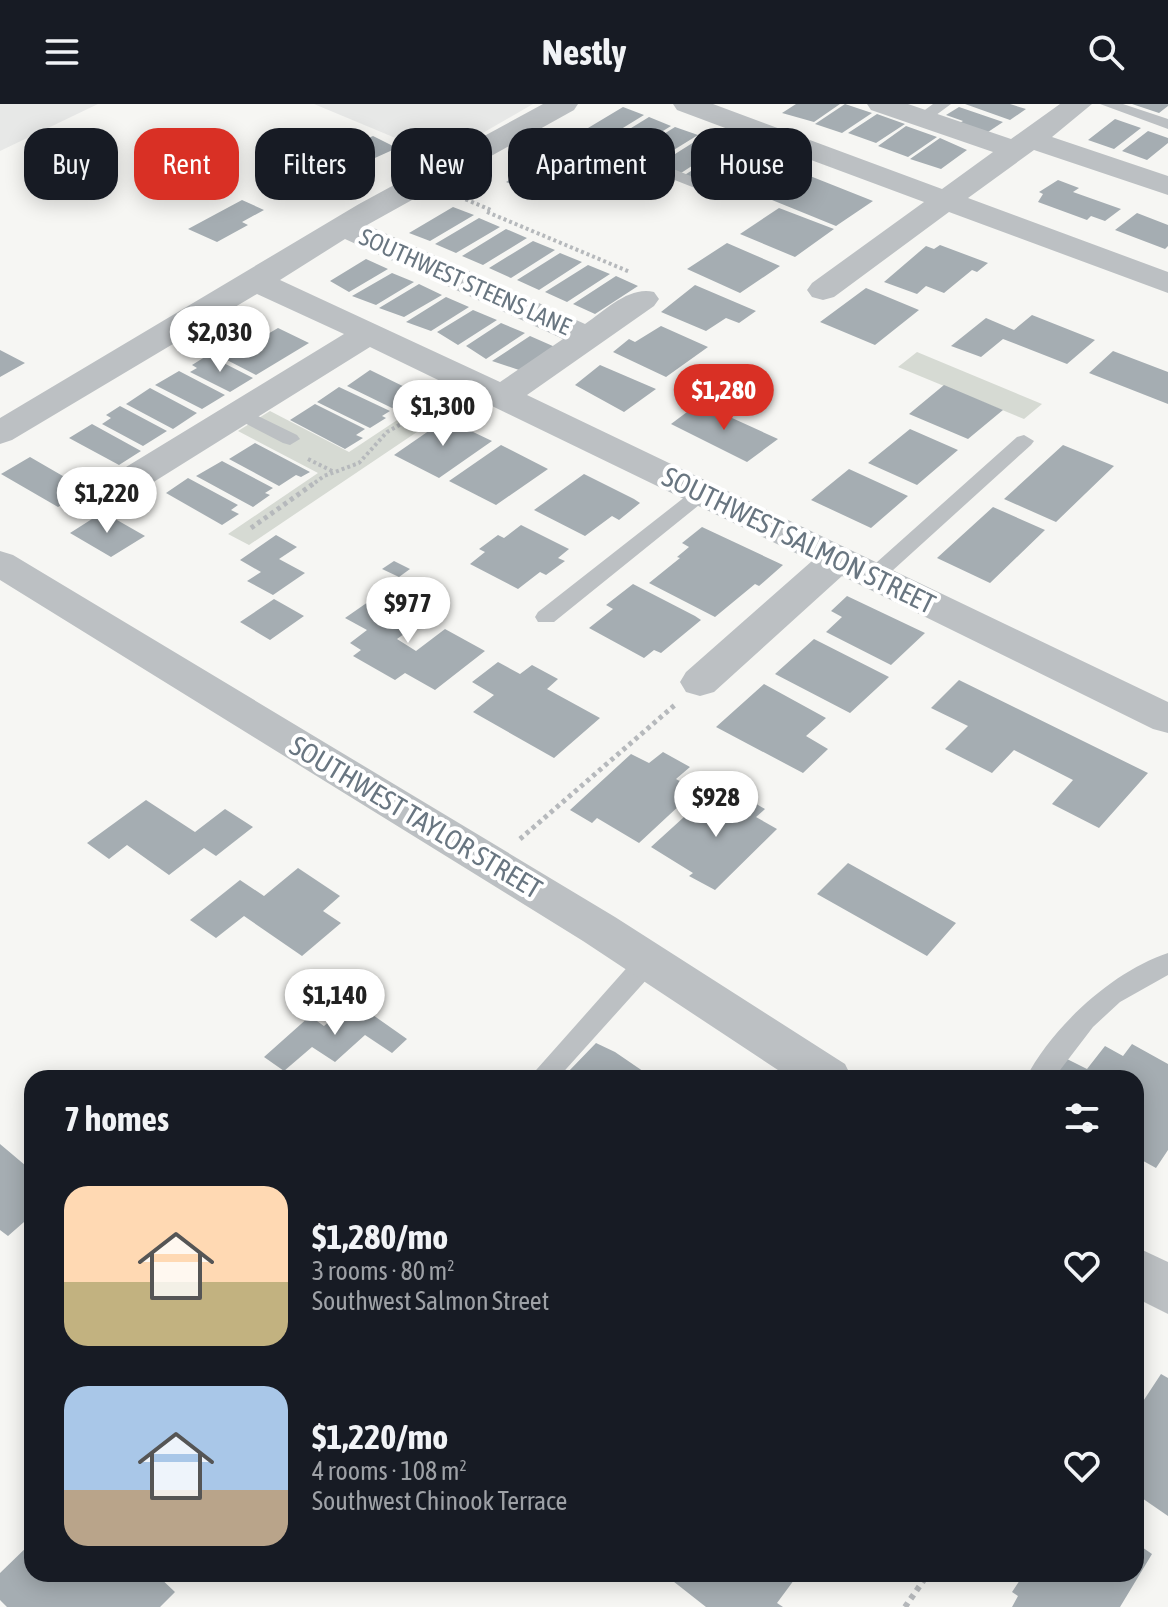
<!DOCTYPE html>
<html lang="en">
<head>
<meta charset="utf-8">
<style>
	body { margin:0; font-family:"Asap Condensed",sans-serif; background:#20242c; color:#f1f3f6; height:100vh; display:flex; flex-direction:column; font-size:30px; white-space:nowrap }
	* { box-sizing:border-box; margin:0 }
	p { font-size:26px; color:#9ea1a6 }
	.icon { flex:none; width:44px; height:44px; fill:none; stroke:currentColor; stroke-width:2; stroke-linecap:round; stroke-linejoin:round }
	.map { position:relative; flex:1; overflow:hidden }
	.side { position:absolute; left:24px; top:966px; width:1120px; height:512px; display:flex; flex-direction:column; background:#171b24; border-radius:24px; box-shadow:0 4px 20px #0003 }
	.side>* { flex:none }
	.hud { position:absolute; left:24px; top:24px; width:1120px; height:72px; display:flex; gap:16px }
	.price { position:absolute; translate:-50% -68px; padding:0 18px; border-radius:28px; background:#fff; color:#222; font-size:26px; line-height:52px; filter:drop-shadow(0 2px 4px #0008) }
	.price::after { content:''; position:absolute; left:50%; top:48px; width:24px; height:18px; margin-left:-12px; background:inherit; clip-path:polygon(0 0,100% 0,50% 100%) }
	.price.on { background:#d93025; color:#fff }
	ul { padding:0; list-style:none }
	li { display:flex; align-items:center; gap:24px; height:200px; padding:0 40px }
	li span { display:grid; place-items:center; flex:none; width:224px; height:160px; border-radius:24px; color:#555 }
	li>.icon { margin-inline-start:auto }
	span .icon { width:96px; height:96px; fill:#fffc; stroke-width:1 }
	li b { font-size:34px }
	h2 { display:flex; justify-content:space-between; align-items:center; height:96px; padding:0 40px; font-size:34px }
	.pill { padding:0 28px; border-radius:24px; background:#171b24; box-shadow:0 4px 20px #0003; font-size:28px; line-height:72px }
	.pill.on { background:#d93025; color:#fff }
	header { display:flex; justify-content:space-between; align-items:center; height:104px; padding:0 40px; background:#171b24; font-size:36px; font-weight:700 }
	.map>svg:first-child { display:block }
	.built { fill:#e7e8e7 }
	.green { fill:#d6dad3 }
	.building { fill:#a5adb2 }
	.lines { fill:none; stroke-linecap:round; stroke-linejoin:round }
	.path-far2 { stroke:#b6b9bc; stroke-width:4; stroke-dasharray:3 3; stroke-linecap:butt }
	.path-far1 { stroke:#b6b9bc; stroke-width:5; stroke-dasharray:4 4; stroke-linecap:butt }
	.path { stroke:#b6b9bc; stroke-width:6; stroke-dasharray:5 5; stroke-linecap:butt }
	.lane { fill:#bcc0c3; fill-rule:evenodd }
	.street { fill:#bcc0c3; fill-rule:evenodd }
	.labels { text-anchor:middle; stroke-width:8; stroke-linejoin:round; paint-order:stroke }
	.far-street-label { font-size:24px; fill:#697681; stroke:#fff }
	.street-label { font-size:28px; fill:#697681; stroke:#fff }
</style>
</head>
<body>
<header><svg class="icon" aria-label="menu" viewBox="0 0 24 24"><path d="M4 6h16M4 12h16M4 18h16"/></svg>Nestly<svg class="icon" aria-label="search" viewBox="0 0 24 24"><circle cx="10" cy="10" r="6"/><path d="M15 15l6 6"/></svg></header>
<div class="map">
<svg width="1168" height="1503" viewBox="0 0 1168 1503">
	<rect width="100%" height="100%" fill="#f6f6f3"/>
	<path class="built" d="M0,0H98L0,47Z
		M314,0H533L441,53Z"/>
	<path class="green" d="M917,248L1042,300L1024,315L898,263Z
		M444,285L466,295L249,441L228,430L318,369L238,327L270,307L349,348Z"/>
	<path class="building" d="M796,0H840L814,18L782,9Z
		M845,0L872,9L842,29L815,20Z
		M965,0H1010L1026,5L1010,16Z
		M1132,0H1168V2L1159,9Z
		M623,3L644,11L605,35L583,27Z
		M959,3L1003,18L985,30L958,20L963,17L946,11Z
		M877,10L905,20L876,39L848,29Z
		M649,13L671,22L632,46L610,37Z
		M1115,15L1141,24L1114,45L1088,36Z
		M906,22L937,33L908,53L878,42Z
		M675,23L698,31L651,60L629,52Z
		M1148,27L1168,34V39L1147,56L1122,47Z
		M373,32L397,44L346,67L322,54Z
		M702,33L724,41L678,71L656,62Z
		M940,34L967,46L941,65L910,55Z
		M729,43L752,52L705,81L683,72Z
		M559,47L601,64L577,78L565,73L536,91L506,78Z
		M756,53L776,60L734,88L723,83L718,87L710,83Z
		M810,72L873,97L836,122L772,96Z
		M1058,76L1079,84L1073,88L1121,105L1105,117L1091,112L1087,116L1038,98L1043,90L1039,88Z
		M242,96L264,106L242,118L248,121L217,138L188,125Z
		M453,103L474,111L430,137L409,129Z
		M779,104L834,125L795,153L740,130Z
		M1137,109L1168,121V142L1165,145L1115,126Z
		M479,114L500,123L456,149L435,140Z
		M506,125L527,134L483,161L462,152Z
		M533,137L555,146L511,174L489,164Z
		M727,139L780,162L740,189L687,165Z
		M940,141L988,159L977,168L972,166L944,189L926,182L917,190L884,178L926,142L934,145Z
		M560,149L582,158L539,186L517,176Z
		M366,155L388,165L349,188L330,177Z
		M588,161L610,170L567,198L545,188Z
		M392,169L414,178L376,201L352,192Z
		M616,172L638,182L595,210L573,200Z
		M419,180L442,191L404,213L379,204Z
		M695,181L756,207L739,219L726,214L706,227L661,208Z
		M866,184L919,206L875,241L820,218Z
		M446,193L469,203L431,227L406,218Z
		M473,206L497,216L458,241L437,228Z
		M1032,211L1095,236L1067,260L1003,235L981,253L951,242L986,214L1014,226Z
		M501,219L525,229L486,255L466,242Z
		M661,222L708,243L666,273L613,248L629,235L635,238Z
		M278,224L309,239L256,271L225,255Z
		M530,232L555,243L519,266L492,257Z
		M0,246L25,259L0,273Z
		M1113,247L1168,268V300L1089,269Z
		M208,251L253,274L230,288L190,268L197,264L192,261Z
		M600,261L656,285L624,308L575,281Z
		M370,266L421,291L414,296L408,293L392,304L347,282Z
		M179,267L225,291L202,305L155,281Z
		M944,281L1003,306L968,335L909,310Z
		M339,283L390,307L382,312L386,314L370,324L317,298Z
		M150,284L197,309L173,325L126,300Z
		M699,299L778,335L747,358L671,320Z
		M315,300L365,325L356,331L363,334L345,345L290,316Z
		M120,302L167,327L143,342L102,320L111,314L106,311Z
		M446,315L492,337L439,374L394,351Z
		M92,320L141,347L119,361L69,334Z
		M910,325L958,346L917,381L868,359Z
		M255,339L310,368L301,373L296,371L279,382L229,355Z
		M501,341L548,365L496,401L449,377Z
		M1063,341L1114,362L1056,418L1004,395Z
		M30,353L87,386L58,403L1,370Z
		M222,357L273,384L265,389L270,391L253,403L196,372Z
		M849,365L908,392L871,424L811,396Z
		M584,370L634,395L640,399L619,416L612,412L585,432L534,406Z
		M188,374L238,401L231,406L239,410L222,421L166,389Z
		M993,403L1045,426L990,479L937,454Z
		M103,408L145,432L111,453L70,429Z
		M521,421L569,445L558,454L565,457L546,471L540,468L518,485L470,460L485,448L479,445L498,431L504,434Z
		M702,423L783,461L759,482L755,480L715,513L649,479L680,454L677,453L689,443L682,439Z
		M276,431L297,443L279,455L305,469L273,491L247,477L261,468L240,456Z
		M394,457L410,465L399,473L382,465Z
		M633,480L695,512L701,516L661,549L654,546L644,554L589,524L613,505L606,501Z
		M381,489L426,514L397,535L416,547L445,525L485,547L435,586L405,569L395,576L353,552L361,546L350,539L367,526L345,514Z
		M847,492L925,529L891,561L826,528L842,513L831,507Z
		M274,495L304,512L270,536L240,518Z
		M814,535L889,573L850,609L775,570Z
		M498,558L520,570L532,561L558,575L547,585L600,614L554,654L473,608L494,591L472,578Z
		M959,576L1148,669L1099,724L1052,700L1073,676L1014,646L992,669L945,645L968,622L931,604Z
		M764,580L826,614L806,632L828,645L803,669L716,623Z
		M663,648L690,663L676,675L696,686L639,739L597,714L592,719L570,706L631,650L649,659Z
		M736,688L765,705L756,713L777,725L715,786L689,772L693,769L651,743L706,693L722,701Z
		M146,696L195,728L225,705L253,723L216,752L204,744L169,771L127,741L109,755L87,739Z
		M848,759L956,819L927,852L817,790Z
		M298,764L340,792L323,807L341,819L302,852L244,812L216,834L190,816L240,776L264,792Z
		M353,897L407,935L392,949L365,931L335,958L312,943L284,967L264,953L310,912L324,922Z
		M596,939L615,948L653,974H578L568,968Z
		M1132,940L1168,960V1046L1156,1064L1136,1053V974H1051L1065,954L1087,965L1105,942L1123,952Z
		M0,1040L32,1067V1111L8,1132L0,1126Z
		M1161,1270L1168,1274V1412L1136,1390V1308Z
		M32,1438V1470H156L175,1488L160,1503H7L0,1496V1469Z
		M1136,1439L1152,1450L1120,1503H1012L1018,1492L1012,1488L1024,1470H1136Z
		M664,1470H795L797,1472L777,1499L783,1503H706Z"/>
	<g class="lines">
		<path class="path-far2" d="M460,93L491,106
			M487,108L630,168
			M308,355L334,368
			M310,382L324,372L359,359L387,328L441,297"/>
		<path class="path-far1" d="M251,424L313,380
			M520,735L676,600"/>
		<path class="path" d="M905,1503L928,1470"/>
		<path class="lane" d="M933,0H951L928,17H918V11Z
			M1100,0H1123L1168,15V25Z
			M594,34L724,85L738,82L800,41H812L814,44L749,89L723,95L588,42V36Z
			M240,303L297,331L300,335L290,341L283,339L233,313L231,309L233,305Z
			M1024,331L1034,337L1031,341L881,477H867L864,472L867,467L1017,333Z
			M702,383L709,385L712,389L709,393L554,518H538L535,513L538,508L695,385Z
			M648,847L657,850L661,857L657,864L558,974H529L639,850Z
			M1168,849V871L1120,898L1093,923L1054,974H1026C1052,923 1113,867 1168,849Z"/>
		<path class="street" d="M543,0H578L574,6L367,121L585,220C606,206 629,182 654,188L659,195L654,202L527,291L1168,598V629L1153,625L842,472L714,588L700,592L686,588L680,578L686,568L812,457L370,243L152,379L139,382L126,379L121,371L126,363L344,230L257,190L12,336L0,340V314L359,100ZM345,135L563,235L500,278L280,176Z
			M673,0H713L942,85L993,48L871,6L867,0H908L1011,35L1060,0H1092L1052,33L1168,72V91L1034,46L968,94L1168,168V189L949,108L834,193L823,196L812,193L807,186L812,179L924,98L677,6Z
			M0,447L13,451L615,813L845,960L852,974H790L583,837L0,476Z
			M1136,1143L1168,1158V1210L1136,1194Z"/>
	</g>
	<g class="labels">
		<g class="far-street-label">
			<text transform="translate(465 178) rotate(24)" y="8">SOUTHWEST STEENS LANE</text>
		</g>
		<g class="street-label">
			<text transform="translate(799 436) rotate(26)" y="10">SOUTHWEST SALMON STREET</text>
			<text transform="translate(416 713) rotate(31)" y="10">SOUTHWEST TAYLOR STREET</text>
		</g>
	</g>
</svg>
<b class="price" style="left:220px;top:270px">$2,030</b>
<b class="price on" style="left:724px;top:328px">$1,280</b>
<b class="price" style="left:443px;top:344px">$1,300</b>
<b class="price" style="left:107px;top:431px">$1,220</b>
<b class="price" style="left:408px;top:541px">$977</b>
<b class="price" style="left:716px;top:735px">$928</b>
<b class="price" style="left:335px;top:933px">$1,140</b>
<div class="hud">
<a class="pill">Buy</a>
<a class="pill on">Rent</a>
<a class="pill">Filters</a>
<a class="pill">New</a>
<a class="pill">Apartment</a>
<a class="pill">House</a>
</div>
<section class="side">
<h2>7 homes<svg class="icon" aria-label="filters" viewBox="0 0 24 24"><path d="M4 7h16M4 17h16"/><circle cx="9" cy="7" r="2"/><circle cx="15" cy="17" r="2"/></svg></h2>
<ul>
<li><span style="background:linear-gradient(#ffd9b3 60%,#c2b280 0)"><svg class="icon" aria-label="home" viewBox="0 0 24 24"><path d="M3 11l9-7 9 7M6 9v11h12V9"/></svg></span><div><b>$1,280/mo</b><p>3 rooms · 80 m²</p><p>Southwest Salmon Street</p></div><svg class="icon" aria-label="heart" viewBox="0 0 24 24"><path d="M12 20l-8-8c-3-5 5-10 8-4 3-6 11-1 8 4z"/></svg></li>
<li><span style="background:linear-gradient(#a9c7e8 65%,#b9a48a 0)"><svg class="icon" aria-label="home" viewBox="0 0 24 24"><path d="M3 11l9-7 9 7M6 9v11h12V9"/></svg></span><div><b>$1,220/mo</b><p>4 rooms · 108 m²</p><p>Southwest Chinook Terrace</p></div><svg class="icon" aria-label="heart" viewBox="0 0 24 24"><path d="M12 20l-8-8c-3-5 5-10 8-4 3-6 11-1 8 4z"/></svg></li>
</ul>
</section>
</div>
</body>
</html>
